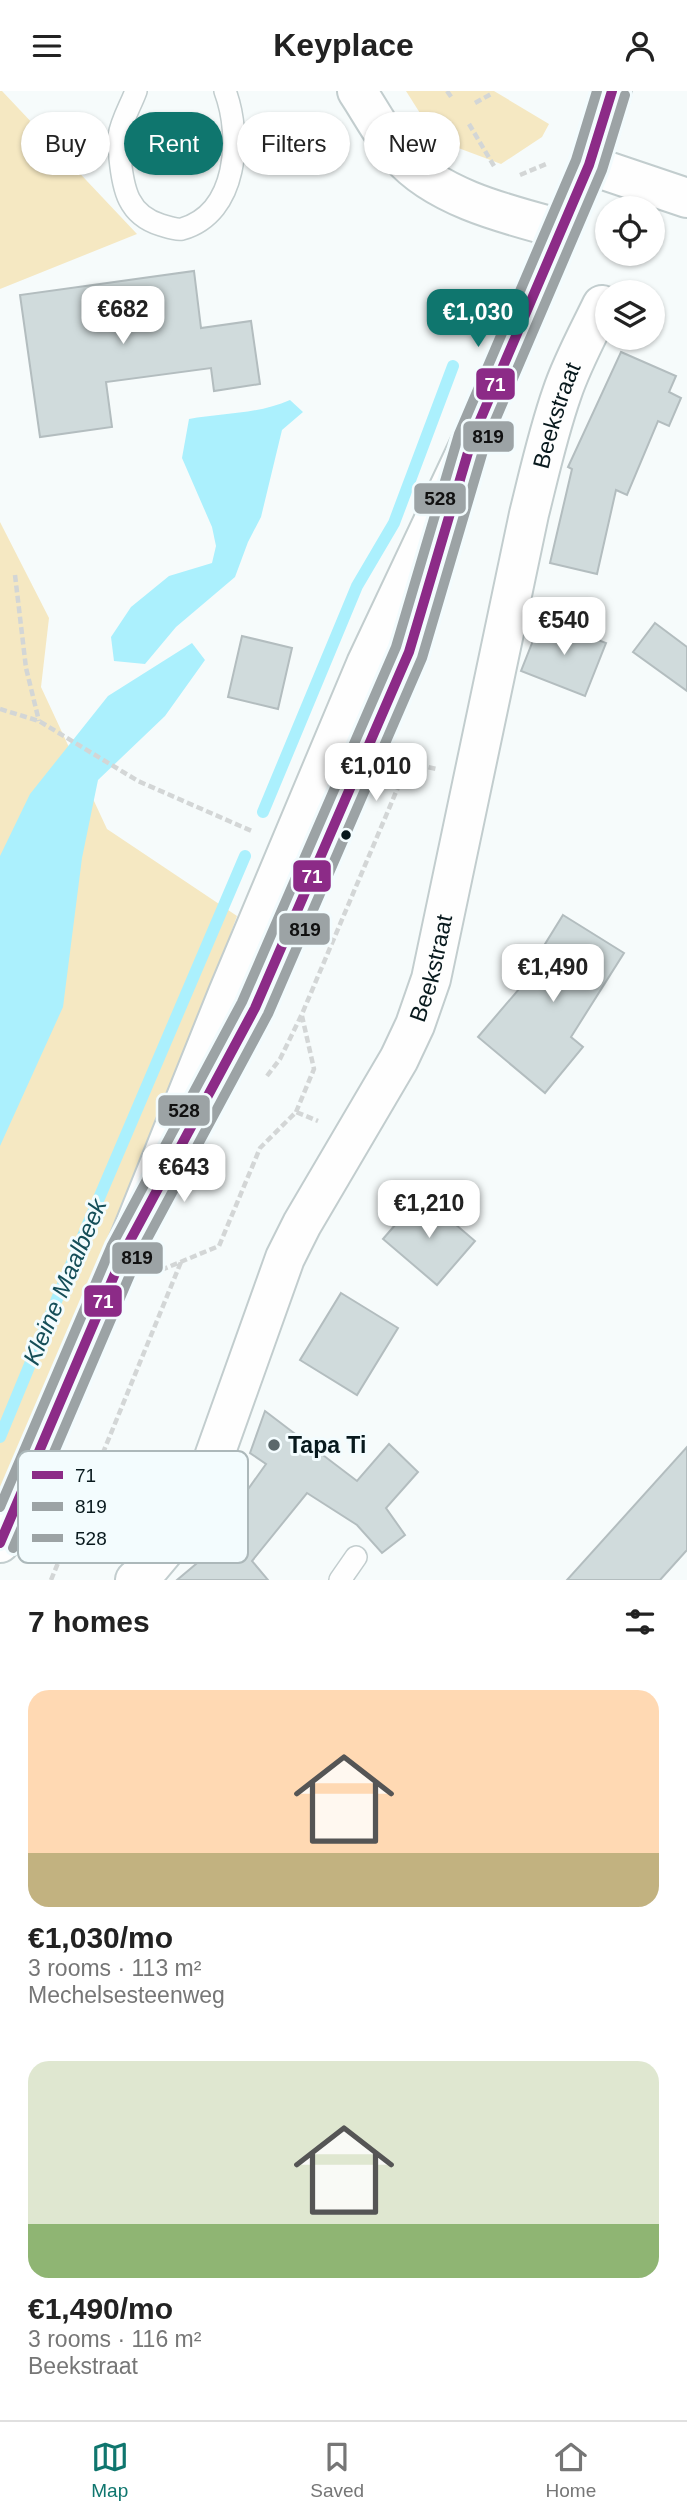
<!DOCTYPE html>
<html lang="en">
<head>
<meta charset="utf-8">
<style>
	body { margin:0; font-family:Arial,sans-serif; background:#f2f2f2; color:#222; height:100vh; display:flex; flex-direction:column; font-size:26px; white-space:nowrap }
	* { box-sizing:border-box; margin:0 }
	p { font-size:23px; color:#767676 }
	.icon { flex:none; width:38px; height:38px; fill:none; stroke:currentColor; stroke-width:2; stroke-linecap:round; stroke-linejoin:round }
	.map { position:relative; height:1489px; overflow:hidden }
	.drawer { display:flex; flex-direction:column; background:#fff; flex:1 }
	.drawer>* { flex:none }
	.top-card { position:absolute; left:21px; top:21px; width:646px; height:63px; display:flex; gap:14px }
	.buttons { position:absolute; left:595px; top:105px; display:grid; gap:14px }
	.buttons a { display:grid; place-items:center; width:70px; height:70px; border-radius:50%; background:#fff; box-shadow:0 2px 5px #0004; font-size:35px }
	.price { position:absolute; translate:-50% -60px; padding:0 16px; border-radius:14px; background:#fff; color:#222; font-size:23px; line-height:46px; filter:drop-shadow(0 2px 4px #0008) }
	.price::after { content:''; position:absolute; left:50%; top:42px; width:21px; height:16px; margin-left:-10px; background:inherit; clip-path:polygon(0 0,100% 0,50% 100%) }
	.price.on { background:#0f766e; color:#fff }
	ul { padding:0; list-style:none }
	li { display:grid; align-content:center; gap:14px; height:371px; padding:0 28px }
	li span { display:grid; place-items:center; height:217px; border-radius:21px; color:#555 }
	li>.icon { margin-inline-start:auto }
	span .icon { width:126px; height:126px; fill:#fffc; stroke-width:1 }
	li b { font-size:30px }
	h2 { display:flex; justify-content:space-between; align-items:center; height:84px; padding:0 28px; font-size:30px }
	.tag { padding:0 24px; border-radius:32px; background:#fff; box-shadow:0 2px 5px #0004; font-size:24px; line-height:63px }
	.tag.on { background:#0f766e; color:#fff }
	header { display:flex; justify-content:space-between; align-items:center; height:91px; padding:0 28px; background:#fff; font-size:32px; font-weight:800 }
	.dock { display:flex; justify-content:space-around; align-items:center; height:98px; border-top:2px solid #e0e0e0; background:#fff; font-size:19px; color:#767676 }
	.dock a { display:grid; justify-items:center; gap:4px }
	.dock .on { color:#0f766e }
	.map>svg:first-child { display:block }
	.green { fill:#f5e8c2 }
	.water { fill:#abf0fd }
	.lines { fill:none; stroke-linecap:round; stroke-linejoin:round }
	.stream { stroke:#abf0fd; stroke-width:12 }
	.building { fill:#d0dbdc; stroke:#b3bdbf; stroke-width:2 }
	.lane-casing { stroke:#c2cdce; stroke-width:24 }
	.street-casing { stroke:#c2cdce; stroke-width:42 }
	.secondary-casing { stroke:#c2cdce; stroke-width:42 }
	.path { stroke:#d3d6d6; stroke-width:4.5; stroke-dasharray:7 3.5; stroke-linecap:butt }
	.lane { stroke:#fefefe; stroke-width:21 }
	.street { stroke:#fefefe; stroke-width:38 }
	.secondary { stroke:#fefefe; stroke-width:38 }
	.bus-1-casing { stroke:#f3fcfe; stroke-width:16 }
	.bus-2-casing { stroke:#f3fcfe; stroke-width:16 }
	.bus-3-casing { stroke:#f3fcfe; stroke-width:16 }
	.bus-1 { stroke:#8c2b87; stroke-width:10 }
	.bus-2 { stroke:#9ca3a5; stroke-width:10 }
	.bus-3 { stroke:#9ca3a5; stroke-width:10 }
	.bus-dot { fill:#08191d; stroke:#f3fcfe; stroke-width:2.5 }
	.poi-dot { fill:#5b686b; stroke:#f3fcfe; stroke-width:2.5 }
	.labels { text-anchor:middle; stroke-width:6; stroke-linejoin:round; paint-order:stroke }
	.street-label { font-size:23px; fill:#08191d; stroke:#f3fcfe }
	.poi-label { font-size:23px; font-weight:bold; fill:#08191d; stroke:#f3fcfe; text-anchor:start }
	.water-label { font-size:24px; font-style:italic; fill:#154e58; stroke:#f3fcfe }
	.key { fill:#f3fcfe; stroke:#acb8ba; stroke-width:2 }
	.key-label { font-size:19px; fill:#08191d }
	.line-badge { stroke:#f3fcfe; stroke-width:2.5 }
	.badge-label { font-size:19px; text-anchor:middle; font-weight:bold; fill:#fff }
	.pale-badge-label { font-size:19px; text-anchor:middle; font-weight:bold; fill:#111 }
</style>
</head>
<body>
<header><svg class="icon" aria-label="menu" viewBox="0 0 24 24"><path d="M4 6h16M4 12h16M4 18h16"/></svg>Keyplace<svg class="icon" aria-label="person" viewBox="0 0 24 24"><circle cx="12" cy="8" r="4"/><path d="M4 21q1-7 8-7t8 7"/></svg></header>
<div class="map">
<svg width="687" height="1489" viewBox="0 0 687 1489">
	<rect width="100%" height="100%" fill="#f6fbfb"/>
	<path class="green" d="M0,0H2L137,143L0,198Z
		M406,0H494L549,33L542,46L501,73L437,49Z
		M0,431L49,527L41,596L107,738L237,825L153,1055L0,1412Z"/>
	<path class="water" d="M290,309L303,321L282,339L261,426L248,451L235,486L176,536L145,573L114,570L111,546L131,516L169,485L212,472L216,455L212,436L182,367L189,328C223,322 259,323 290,309Z
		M192,552L205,569L165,625L98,689L82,767L63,916L0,1055V765L30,703L108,605Z"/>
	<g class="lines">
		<path class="stream" d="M263,721L357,495L394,432L453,275
			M0,1346L88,1133L245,765"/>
	</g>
	<path class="building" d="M194,180L201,237L251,230L260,293L214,300L211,277L106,291L112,336L40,346L20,204Z
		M621,261L676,285L669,301L681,307L669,335L658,330L627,404L616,399L597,483L550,472L572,378L568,376Z
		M542,527L606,552L585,605L521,580Z
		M655,532L687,556V600L633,561Z
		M242,545L292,557L278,618L228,606Z
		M563,824L624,862L571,946L583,956L545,1002L478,946L543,870L537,866Z
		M421,1104L475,1150L437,1194L383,1148Z
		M341,1202L398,1237L357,1304L300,1269Z
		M265,1320L357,1390L389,1353L418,1381L386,1417L405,1444L382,1462L357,1434L307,1402L252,1470L268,1489H177L234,1441L224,1432L266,1373L250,1362Z
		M687,1356V1459L660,1489H567Z"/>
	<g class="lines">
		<defs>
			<path id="lane" d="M136,0C131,14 121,30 119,45C118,52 120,60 120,67C123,98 128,124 161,134C168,136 175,139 182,138C238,122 242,45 225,0
				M340,1489L356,1466"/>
			<g id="street">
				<path d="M357,0C371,21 383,45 400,64C437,107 509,124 561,138"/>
				<path d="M589,74L687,107"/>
				<path id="s1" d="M135,1489L151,1475L172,1450L199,1408L285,1167L302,1133L399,968L415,934L431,888L529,423C539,383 548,342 562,302C572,272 588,243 602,214"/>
			</g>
			<path id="secondary" d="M214,994L255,917L409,561L437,467
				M0,1452L125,1159L228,902L366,573L472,348L589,74L612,0"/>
		</defs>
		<use href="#lane" class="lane-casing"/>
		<use href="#street" class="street-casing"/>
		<use href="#secondary" class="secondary-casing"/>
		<path class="path" d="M447,0L452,7
			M475,12L491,3
			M469,33L494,75
			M432,41L449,29
			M520,84L546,73
			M15,484L26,577L39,630
			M0,618L39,630L138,690L254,741
			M408,672L437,678
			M267,985L280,968L302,923L410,668
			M296,1021L314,978L302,925
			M161,1179L219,1155L260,1057L296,1021L318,1030
			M51,1489L181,1171"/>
		<use href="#lane" class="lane"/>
		<use href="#street" class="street"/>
		<use href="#secondary" class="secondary"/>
		<defs>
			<path id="bus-1" d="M0,1452L125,1159L255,917L409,561L472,348L589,74L612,0"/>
			<path id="bus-2" d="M13,1457L138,1165L268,923L422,567L485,353L602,79L625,4"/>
			<path id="bus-3" d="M0,1416L112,1154L242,911L396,556L459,343L576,69L597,0"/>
		</defs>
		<use href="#bus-1" class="bus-1-casing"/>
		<use href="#bus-2" class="bus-2-casing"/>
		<use href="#bus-3" class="bus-3-casing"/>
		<use href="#bus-1" class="bus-1"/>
		<use href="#bus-2" class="bus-2"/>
		<use href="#bus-3" class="bus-3"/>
	</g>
	<circle class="bus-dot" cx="346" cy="744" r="6"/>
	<circle class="poi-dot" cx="274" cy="1354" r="7"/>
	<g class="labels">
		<g class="street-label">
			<text dy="8" stroke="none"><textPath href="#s1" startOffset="1253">Beekstraat</textPath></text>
			<text dy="8" stroke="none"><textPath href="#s1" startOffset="686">Beekstraat</textPath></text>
		</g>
		<g class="poi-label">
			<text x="288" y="1362">Tapa Ti</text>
		</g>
		<g class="water-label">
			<text transform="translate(65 1191) rotate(-67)" y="8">Kleine Maalbeek</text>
		</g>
	</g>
	<rect x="18" y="1360" width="230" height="112" rx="10" class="key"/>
	<rect x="32" y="1380" width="31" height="8" fill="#8c2b87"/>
	<rect x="32" y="1411" width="31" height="9" fill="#9ca3a5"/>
	<rect x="32" y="1443" width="31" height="8" fill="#9ca3a5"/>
	<g class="key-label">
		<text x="75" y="1391">71</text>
		<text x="75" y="1422">819</text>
		<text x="75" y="1454">528</text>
	</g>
	<g class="line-badge">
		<rect x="475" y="276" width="41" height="34" rx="7" fill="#8c2b87"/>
		<rect x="462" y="329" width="53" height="33" rx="7" fill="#9ca3a5"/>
		<rect x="413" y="391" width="54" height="33" rx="7" fill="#9ca3a5"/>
		<rect x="292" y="768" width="40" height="34" rx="7" fill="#8c2b87"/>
		<rect x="278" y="821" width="53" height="34" rx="7" fill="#9ca3a5"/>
		<rect x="157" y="1003" width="54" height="33" rx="7" fill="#9ca3a5"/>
		<rect x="111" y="1150" width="53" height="34" rx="7" fill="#9ca3a5"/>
		<rect x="83" y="1193" width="40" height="34" rx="7" fill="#8c2b87"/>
	</g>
	<g class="badge-label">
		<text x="495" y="300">71</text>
		<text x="312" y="792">71</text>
		<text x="103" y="1217">71</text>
	</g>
	<g class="pale-badge-label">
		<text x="488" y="352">819</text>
		<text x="440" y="414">528</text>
		<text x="305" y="845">819</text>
		<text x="184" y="1026">528</text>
		<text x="137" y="1173">819</text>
	</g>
</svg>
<div class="buttons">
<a><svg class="icon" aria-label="locate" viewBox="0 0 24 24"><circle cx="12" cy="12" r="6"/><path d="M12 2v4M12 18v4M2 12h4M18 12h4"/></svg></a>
<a><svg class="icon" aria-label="layers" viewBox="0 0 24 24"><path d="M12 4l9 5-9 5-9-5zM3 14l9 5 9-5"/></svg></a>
</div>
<b class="price" style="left:123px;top:255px">€682</b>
<b class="price on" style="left:478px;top:258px">€1,030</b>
<b class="price" style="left:564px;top:566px">€540</b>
<b class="price" style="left:376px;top:712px">€1,010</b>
<b class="price" style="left:553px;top:913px">€1,490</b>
<b class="price" style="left:184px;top:1113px">€643</b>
<b class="price" style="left:429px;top:1149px">€1,210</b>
<div class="top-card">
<a class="tag">Buy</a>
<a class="tag on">Rent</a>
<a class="tag">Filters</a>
<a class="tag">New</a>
</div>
</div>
<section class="drawer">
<h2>7 homes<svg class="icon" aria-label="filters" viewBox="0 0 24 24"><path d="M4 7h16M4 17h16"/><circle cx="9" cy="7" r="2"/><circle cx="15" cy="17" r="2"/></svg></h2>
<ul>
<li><span style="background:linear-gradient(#ffd9b3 75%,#c2b280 0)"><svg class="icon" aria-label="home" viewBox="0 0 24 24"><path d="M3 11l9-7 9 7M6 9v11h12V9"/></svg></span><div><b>€1,030/mo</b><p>3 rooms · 113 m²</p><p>Mechelsesteenweg</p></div></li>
<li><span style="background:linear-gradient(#dfe7d0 75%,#8fb573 0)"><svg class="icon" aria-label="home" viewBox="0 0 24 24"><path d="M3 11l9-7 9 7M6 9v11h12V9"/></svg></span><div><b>€1,490/mo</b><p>3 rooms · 116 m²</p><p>Beekstraat</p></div></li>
</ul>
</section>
<nav class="dock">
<a class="on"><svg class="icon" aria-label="map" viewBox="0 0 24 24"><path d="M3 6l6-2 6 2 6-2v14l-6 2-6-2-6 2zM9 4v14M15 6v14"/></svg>Map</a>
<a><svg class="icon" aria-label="saved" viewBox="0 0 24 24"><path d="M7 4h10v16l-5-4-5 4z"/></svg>Saved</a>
<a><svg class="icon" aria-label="home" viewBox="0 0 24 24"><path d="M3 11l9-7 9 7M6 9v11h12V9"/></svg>Home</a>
</nav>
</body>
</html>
